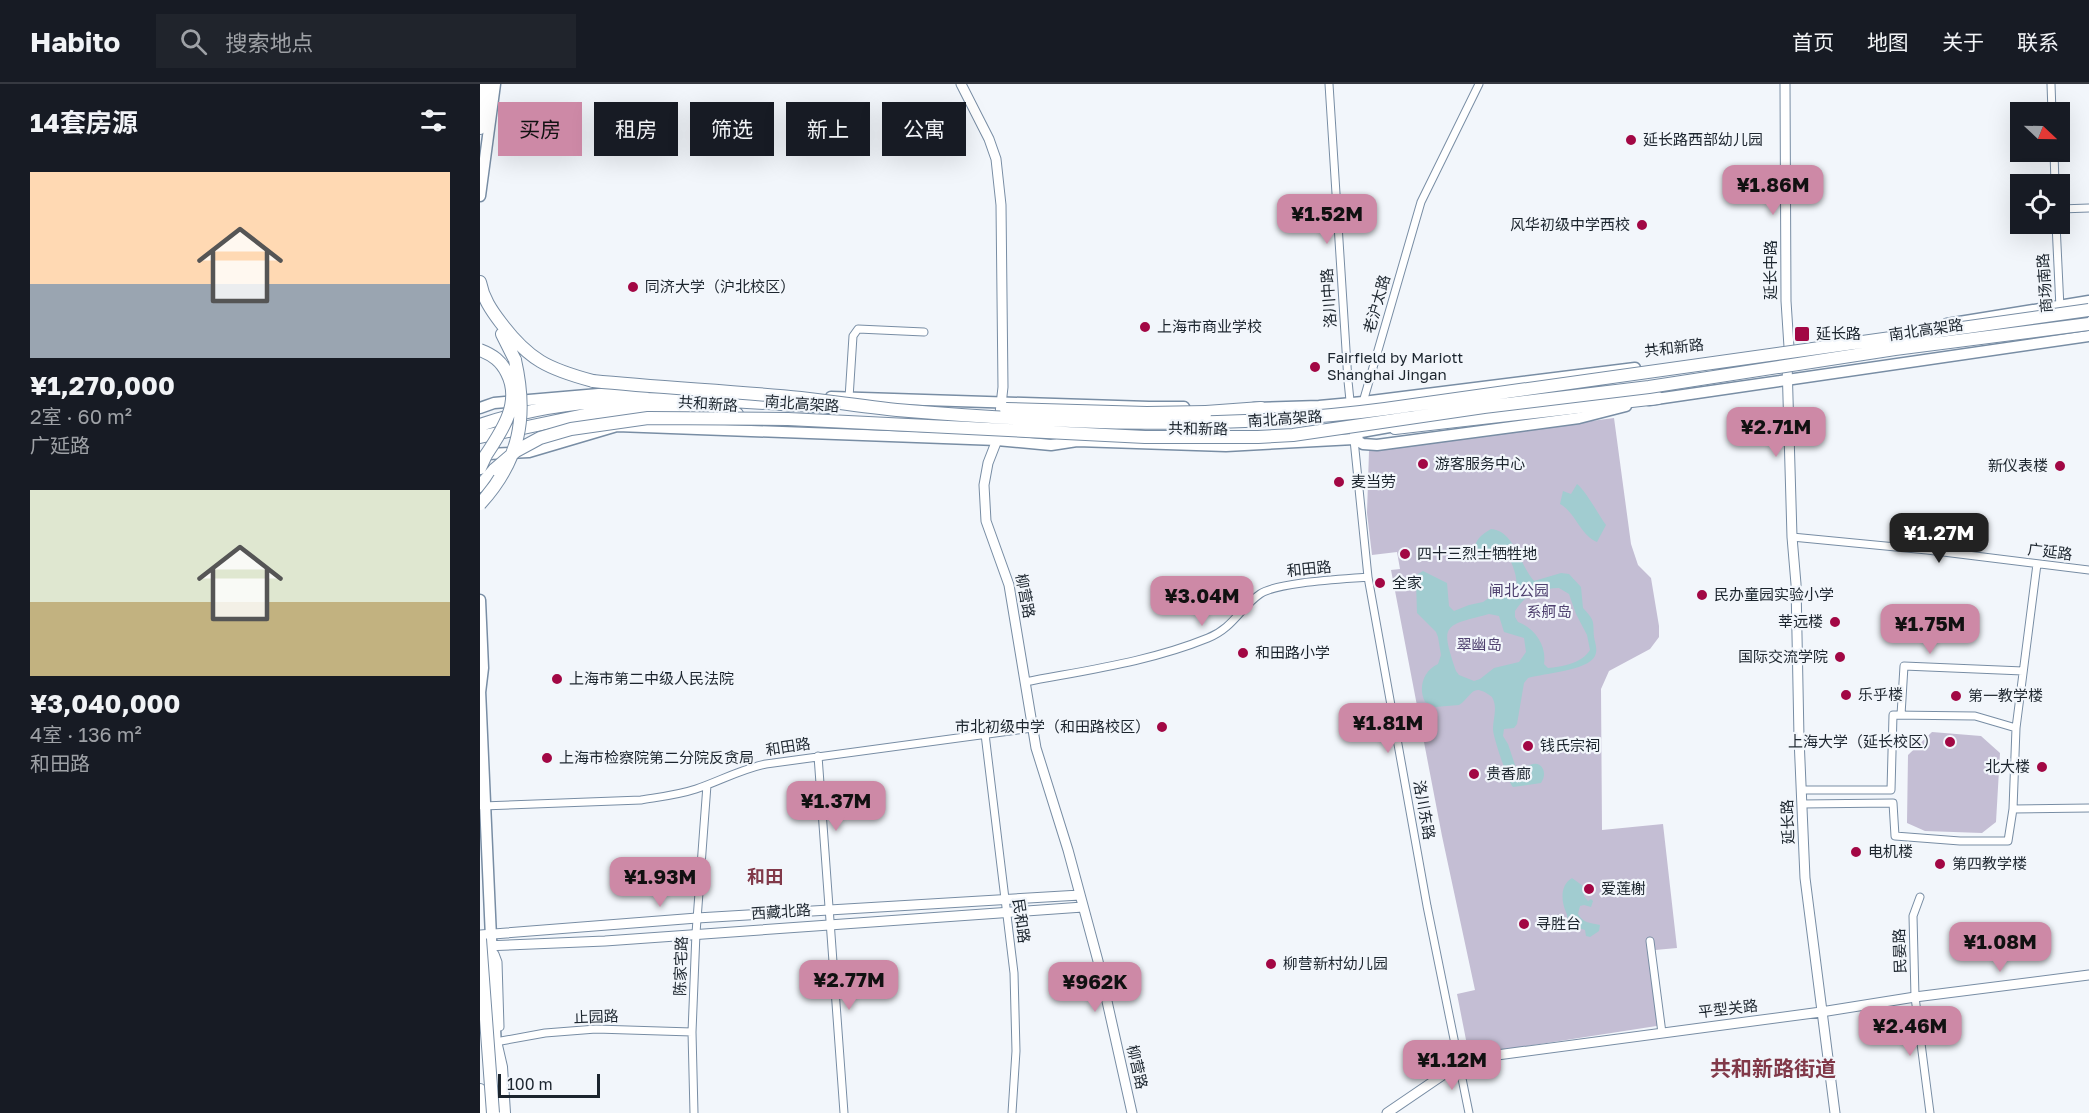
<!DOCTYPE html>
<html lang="zh">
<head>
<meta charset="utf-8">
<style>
	body { margin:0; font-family:"Golos Text","Noto Sans SC",sans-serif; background:#20242c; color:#f1f3f6; height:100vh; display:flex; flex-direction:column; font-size:22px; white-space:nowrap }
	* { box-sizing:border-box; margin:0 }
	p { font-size:20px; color:#9ea1a6 }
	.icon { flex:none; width:33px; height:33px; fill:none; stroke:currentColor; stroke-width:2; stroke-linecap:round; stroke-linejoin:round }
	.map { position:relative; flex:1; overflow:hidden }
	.details { display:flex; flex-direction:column; background:#171b24; width:480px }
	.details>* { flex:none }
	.top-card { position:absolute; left:18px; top:18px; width:570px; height:54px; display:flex; gap:12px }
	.needle { width:39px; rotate:112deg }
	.tools { position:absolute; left:1530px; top:18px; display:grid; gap:12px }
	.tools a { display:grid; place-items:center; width:60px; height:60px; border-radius:0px; background:#171b24; box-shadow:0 6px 24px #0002; font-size:30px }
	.scale { position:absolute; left:18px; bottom:15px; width:102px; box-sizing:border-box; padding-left:6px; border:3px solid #1c252e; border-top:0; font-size:16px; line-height:21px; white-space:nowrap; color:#1c252e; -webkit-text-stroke:4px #f2f6fb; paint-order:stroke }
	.price { position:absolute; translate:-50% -51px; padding:0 14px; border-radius:12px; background:#cd89a6; color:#111; font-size:20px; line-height:39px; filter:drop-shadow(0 2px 3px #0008) }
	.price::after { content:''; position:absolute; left:50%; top:36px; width:18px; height:14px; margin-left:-9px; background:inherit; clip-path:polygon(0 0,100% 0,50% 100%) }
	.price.selected { background:#222; color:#fff }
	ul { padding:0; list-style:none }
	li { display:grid; align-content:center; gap:12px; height:318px; padding:0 30px }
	li span { display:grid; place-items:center; height:186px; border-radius:0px; color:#555 }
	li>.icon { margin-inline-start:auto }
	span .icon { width:108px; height:108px; fill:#fffc; stroke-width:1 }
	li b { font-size:26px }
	h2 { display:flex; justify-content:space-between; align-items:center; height:72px; padding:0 30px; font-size:26px }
	.pill { padding:0 21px; border-radius:0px; background:#171b24; box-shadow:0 6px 24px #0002; font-size:21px; line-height:54px }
	.pill.selected { background:#cd89a6; color:#111 }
	header { display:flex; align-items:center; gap:36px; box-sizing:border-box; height:84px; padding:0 30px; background:#171b24; border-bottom:2px solid #363941 }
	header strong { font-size:28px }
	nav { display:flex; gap:33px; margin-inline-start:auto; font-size:21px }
	.search { width:420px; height:54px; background:#20242c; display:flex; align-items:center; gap:15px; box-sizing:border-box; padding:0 21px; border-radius:0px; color:#9ea1a6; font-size:22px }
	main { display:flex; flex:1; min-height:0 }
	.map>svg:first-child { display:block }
	.green { fill:#c4bed4 }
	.water { fill:#a1ccd0; fill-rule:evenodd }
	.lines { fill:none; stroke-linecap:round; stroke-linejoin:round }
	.street-casing { stroke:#788da4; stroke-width:9 }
	.secondary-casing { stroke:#788da4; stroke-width:11 }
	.primary-casing { stroke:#788da4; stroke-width:13 }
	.highway-casing { stroke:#788da4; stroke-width:14 }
	.street { stroke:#fff; stroke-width:7 }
	.secondary { stroke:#fff; stroke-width:9 }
	.primary { stroke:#fff; stroke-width:10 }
	.highway { stroke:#fff; stroke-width:12 }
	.highway-bridge-casing { stroke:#788da4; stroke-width:14; stroke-linecap:butt }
	.highway-bridge { stroke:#fff; stroke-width:12 }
	.poi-dot { fill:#a20744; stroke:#f2f6fb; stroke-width:2 }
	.labels { text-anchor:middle; stroke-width:4.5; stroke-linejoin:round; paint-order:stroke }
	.poi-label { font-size:15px; fill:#1c252e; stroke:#f2f6fb; text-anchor:start }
	.street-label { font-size:15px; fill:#1c252e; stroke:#f2f6fb }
	.park-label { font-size:15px; fill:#4f416f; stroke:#f2f6fb }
	.quarter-label { font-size:18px; font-weight:bold; fill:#813949; stroke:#f2f6fb }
	.district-label { font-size:21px; font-weight:bold; fill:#813949; stroke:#f2f6fb }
</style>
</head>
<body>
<header>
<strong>Habito</strong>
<div class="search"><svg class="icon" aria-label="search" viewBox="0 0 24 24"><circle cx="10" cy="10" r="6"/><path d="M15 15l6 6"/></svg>搜索地点</div>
<nav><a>首页</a><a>地图</a><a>关于</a><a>联系</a></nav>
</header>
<main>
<section class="details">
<h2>14套房源<svg class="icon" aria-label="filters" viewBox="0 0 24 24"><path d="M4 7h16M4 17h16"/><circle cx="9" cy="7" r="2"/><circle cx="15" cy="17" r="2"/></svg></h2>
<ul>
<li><span style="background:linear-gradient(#ffd9b3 60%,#9aa5b1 0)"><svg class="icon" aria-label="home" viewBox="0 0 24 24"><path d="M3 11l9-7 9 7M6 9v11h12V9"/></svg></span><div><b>¥1,270,000</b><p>2室 · 60 m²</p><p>广延路</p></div></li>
<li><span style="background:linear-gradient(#dfe7d0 60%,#c2b280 0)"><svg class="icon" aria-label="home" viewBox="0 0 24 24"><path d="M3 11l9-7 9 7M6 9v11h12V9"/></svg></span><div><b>¥3,040,000</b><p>4室 · 136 m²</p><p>和田路</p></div></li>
</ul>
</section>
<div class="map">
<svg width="1609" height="1029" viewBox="0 0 1609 1029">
	<rect width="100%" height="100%" fill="#f2f6fb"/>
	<path class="green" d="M1134,334L1151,460L1158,481L1171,494L1179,542V553L1170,565L1129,587L1121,605L1122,746L1183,740L1197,864L1175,866L1183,941L989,971L977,910L995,906L962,752L911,486L920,485L917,468L892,471L887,429L889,367Z
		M1452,648L1501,652L1520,669L1516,738L1502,749L1445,747L1427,739L1428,671Z"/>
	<path class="water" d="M1097,400C1106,407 1118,430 1126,441L1117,458C1100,451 1096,429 1080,420L1083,407L1091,410Z
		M1011,445C1035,447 1040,482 1054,497L1081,489L1089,490L1101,503L1103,524C1115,537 1113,536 1114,553C1115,559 1118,565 1115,572C1107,587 1065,589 1048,594L1044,599L1037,640L1034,644L1024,645L1023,652L1028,660L1037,687C1044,685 1057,673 1063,685C1065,690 1064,694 1061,699L1033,703C1029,700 1013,653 1013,645C1013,634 1018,624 1012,613C991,597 993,612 979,621L955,623L945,618C938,604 943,587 958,580L961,571L958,553L956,548L937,529L936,498L938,490L943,487L967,499L969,522L974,527L989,521L1003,518L1016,509L1025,512L1033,511C1042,500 1032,479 1026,467L1017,466L1001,472L995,469C993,457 1001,451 1011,445ZM1079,504L1089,510L1096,530L1107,551L1110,566C1102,579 1082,583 1068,584L1064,580C1067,561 1054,544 1038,538L1035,533V527C1048,508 1057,505 1079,504ZM1009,530L1019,532L1024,548L1044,554L1046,568L1039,578L1014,584L1000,595L994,597L979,591L976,587C960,540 963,542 1009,530Z
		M1092,794L1103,802L1104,812L1108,817L1111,815L1113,817L1111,823L1104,821L1100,822L1098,830C1103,839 1111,839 1120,841L1119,847L1110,853L1106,852L1105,846L1099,844L1091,846C1086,840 1089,835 1086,828C1081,817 1080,801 1092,794Z"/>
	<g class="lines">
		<defs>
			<path id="street" d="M849,0L868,297L888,493L947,822L989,1029
				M1571,0L1572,28
				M1574,68L1575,100
				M1580,125L1609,124
				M1576,140L1580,224
				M369,314L373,252L378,245L444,248
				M883,318L941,118L999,0
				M1312,453L1447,466L1609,486
				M545,598C607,586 669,578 728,554C753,544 760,524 780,510C797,498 865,495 888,493
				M1421,631L1424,582L1543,587
				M1536,644L1557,480
				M505,650L534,889L536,967L532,1029
				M338,672L364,1029
				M1322,706H1411L1413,631L1495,632L1536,644L1533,725L1528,757H1480L1415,752L1413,719L1322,720
				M2,722L161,716C179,713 198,711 216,705C240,697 261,685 286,680L552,644
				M1533,725L1609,724
				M1440,813L1433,832L1435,913L1450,1029
				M1170,857L1182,949
				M15,870L18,878L20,943
				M21,957L65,949L116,945L212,948
				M214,1029L212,948L216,849L227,701"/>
			<path id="secondary" d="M481,0L509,55L516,75L521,121L523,303L517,356L508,379L504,401L506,437L529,501L556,664L588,766L618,877L652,1029
				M1305,0L1306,217L1309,263L1307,279L1312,453L1316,500L1319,654L1325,794L1355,1029
				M0,851L217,834L600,811
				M4,862L125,857L603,823
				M907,1029L979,980L1002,973L1341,928L1435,913L1609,891"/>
			<path id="primary" d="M0,112L15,0
				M1467,240L1609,217
				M351,313L669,323H704
				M1169,316L1609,252
				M0,324L14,319L165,306
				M774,324L839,322L883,318L1155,284
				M874,355L881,348L915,342
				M7,370L49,368L137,342L517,356L571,361L597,357L746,362L874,355L883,360L897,361L1099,334L1146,322
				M0,516L3,584L0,609
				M0,606L16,966"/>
			<path id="highway" d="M0,44L6,0
				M0,198C3,214 11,226 21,239C49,276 68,285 113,297
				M22,250L35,276
				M726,328L781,324
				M0,341C113,302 236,317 353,323
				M915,344L1178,314
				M0,353L114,329L152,325L197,324L257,330
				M0,384L6,371
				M0,402L15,385
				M15,957L21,983L24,1029
				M0,1006L2,1029"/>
		</defs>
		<use href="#street" class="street-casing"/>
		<use href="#secondary" class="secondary-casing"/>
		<use href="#primary" class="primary-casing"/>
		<use href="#highway" class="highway-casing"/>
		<use href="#street" class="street"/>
		<use href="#secondary" class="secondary"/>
		<use href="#primary" class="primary"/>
		<use href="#highway" class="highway"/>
		<defs>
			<path id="highway-bridge" d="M0,266C13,271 21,277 27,289C42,318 22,347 6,371
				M113,297C182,304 252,307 321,314C357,318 393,324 429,327C587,340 748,346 905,325L1609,226
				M526,325L667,329L726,328
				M15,385L36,367L60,354L91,345L168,334L308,335L665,353H778L813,351L1004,323L1169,303L1415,265L1609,240
				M0,420C40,376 48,333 35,276
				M0,855L13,1029"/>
		</defs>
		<use href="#highway-bridge" class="highway-bridge-casing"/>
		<use href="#highway-bridge" class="highway-bridge"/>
	</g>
	<g class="poi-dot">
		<circle cx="1151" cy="56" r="6"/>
		<circle cx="1162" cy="141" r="6"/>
		<circle cx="153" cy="203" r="6"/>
		<circle cx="665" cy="243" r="6"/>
		<rect x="1314" y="242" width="16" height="16" rx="3"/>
		<circle cx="835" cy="283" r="6"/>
		<circle cx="943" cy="380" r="6"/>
		<circle cx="1580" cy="382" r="6"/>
		<circle cx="859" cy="398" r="6"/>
		<circle cx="925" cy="470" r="6"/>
		<circle cx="900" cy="499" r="6"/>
		<circle cx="1222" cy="511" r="6"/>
		<circle cx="1355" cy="538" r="6"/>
		<circle cx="763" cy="569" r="6"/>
		<circle cx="1360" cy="573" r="6"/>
		<circle cx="77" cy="595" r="6"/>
		<circle cx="1366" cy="611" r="6"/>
		<circle cx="1476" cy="612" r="6"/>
		<circle cx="682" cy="643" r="6"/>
		<circle cx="1470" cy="658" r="6"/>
		<circle cx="1048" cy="662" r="6"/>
		<circle cx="67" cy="674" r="6"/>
		<circle cx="1562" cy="683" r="6"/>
		<circle cx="994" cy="690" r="6"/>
		<circle cx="1376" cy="768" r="6"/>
		<circle cx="1460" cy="780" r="6"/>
		<circle cx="1109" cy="805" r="6"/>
		<circle cx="1044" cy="840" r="6"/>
		<circle cx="791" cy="880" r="6"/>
	</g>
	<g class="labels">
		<g class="poi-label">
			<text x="1163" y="61">延长路西部幼儿园</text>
			<text x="1150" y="146" text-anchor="end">风华初级中学西校</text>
			<text x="165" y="208">同济大学（沪北校区）</text>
			<text x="677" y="248">上海市商业学校</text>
			<text x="1336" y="255">延长路</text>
			<text x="847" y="279">Fairfield by Mariott<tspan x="847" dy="17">Shanghai Jingan</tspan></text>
			<text x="955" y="385">游客服务中心</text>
			<text x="1568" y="387" text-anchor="end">新仪表楼</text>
			<text x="871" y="403">麦当劳</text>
			<text x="937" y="475">四十三烈士牺牲地</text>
			<text x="912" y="504">全家</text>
			<text x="1234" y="516">民办童园实验小学</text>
			<text x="1343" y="543" text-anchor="end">莘远楼</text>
			<text x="775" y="574">和田路小学</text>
			<text x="1348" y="578" text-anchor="end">国际交流学院</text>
			<text x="89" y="600">上海市第二中级人民法院</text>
			<text x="1378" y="616">乐乎楼</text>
			<text x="1488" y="617">第一教学楼</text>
			<text x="670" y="648" text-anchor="end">市北初级中学（和田路校区）</text>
			<text x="1458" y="663" text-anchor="end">上海大学（延长校区）</text>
			<text x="1060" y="667">钱氏宗祠</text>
			<text x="79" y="679">上海市检察院第二分院反贪局</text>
			<text x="1550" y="688" text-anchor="end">北大楼</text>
			<text x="1006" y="695">贵香廊</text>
			<text x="1388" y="773">电机楼</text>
			<text x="1472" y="785">第四教学楼</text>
			<text x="1121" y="810">爱莲榭</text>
			<text x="1056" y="845">寻胜台</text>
			<text x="803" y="885">柳营新村幼儿园</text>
		</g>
		<g class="street-label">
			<text transform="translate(1291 186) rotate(-90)" y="5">延长中路</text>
			<text transform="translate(1565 199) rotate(-94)" y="5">商场南路</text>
			<text transform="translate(849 214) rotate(-94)" y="5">洛川中路</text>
			<text transform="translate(897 220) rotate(-74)" y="5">老沪太路</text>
			<text transform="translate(1446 246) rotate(-8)" y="5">南北高架路</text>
			<text transform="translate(1194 264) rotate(-7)" y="5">共和新路</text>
			<text transform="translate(228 320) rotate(4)" y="5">共和新路</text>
			<text transform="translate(322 320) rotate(4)" y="5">南北高架路</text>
			<text transform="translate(805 335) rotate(-4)" y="5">南北高架路</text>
			<text transform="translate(718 345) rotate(1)" y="5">共和新路</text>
			<text transform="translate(1570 468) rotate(7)" y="5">广延路</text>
			<text transform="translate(829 485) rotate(-6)" y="5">和田路</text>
			<text transform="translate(545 512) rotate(79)" y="5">柳营路</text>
			<text transform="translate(308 663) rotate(-9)" y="5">和田路</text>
			<text transform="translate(944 726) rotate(80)" y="5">洛川东路</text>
			<text transform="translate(1308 738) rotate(-92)" y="5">延长路</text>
			<text transform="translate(301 828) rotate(-4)" y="5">西藏北路</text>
			<text transform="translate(541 837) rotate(82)" y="5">民和路</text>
			<text transform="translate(1420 867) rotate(-92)" y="5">民晏路</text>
			<text transform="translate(201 882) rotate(-88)" y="5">陈家宅路</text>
			<text transform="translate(1248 925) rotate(-7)" y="5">平型关路</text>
			<text transform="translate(116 933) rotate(-2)" y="5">止园路</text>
			<text transform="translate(657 983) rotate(77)" y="5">柳营路</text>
		</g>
		<g class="park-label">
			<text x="1039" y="512">闸北公园</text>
			<text x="1069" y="533">系舸岛</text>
			<text x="999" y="566">翠幽岛</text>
		</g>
		<g class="quarter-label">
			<text x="285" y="799">和田</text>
		</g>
		<g class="district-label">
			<text x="1293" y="992">共和新路街道</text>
		</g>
	</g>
</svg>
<div class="tools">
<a><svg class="needle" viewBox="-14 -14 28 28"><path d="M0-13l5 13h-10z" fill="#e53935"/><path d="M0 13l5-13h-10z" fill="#9ea1a6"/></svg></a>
<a><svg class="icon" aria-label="locate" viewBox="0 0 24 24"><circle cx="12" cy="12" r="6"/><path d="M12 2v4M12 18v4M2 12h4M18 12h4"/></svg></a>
</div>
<div class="scale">100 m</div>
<b class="price" style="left:1293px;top:132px">¥1.86M</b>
<b class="price" style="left:847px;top:161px">¥1.52M</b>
<b class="price" style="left:1296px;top:374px">¥2.71M</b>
<b class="price selected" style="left:1459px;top:480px">¥1.27M</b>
<b class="price" style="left:722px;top:543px">¥3.04M</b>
<b class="price" style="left:1450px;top:571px">¥1.75M</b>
<b class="price" style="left:908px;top:670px">¥1.81M</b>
<b class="price" style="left:356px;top:748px">¥1.37M</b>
<b class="price" style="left:180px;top:824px">¥1.93M</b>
<b class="price" style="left:1520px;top:889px">¥1.08M</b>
<b class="price" style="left:369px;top:927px">¥2.77M</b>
<b class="price" style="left:615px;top:929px">¥962K</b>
<b class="price" style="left:1430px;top:973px">¥2.46M</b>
<b class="price" style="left:972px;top:1007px">¥1.12M</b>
<div class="top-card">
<a class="pill selected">买房</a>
<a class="pill">租房</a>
<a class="pill">筛选</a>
<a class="pill">新上</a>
<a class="pill">公寓</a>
</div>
</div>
</main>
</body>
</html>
